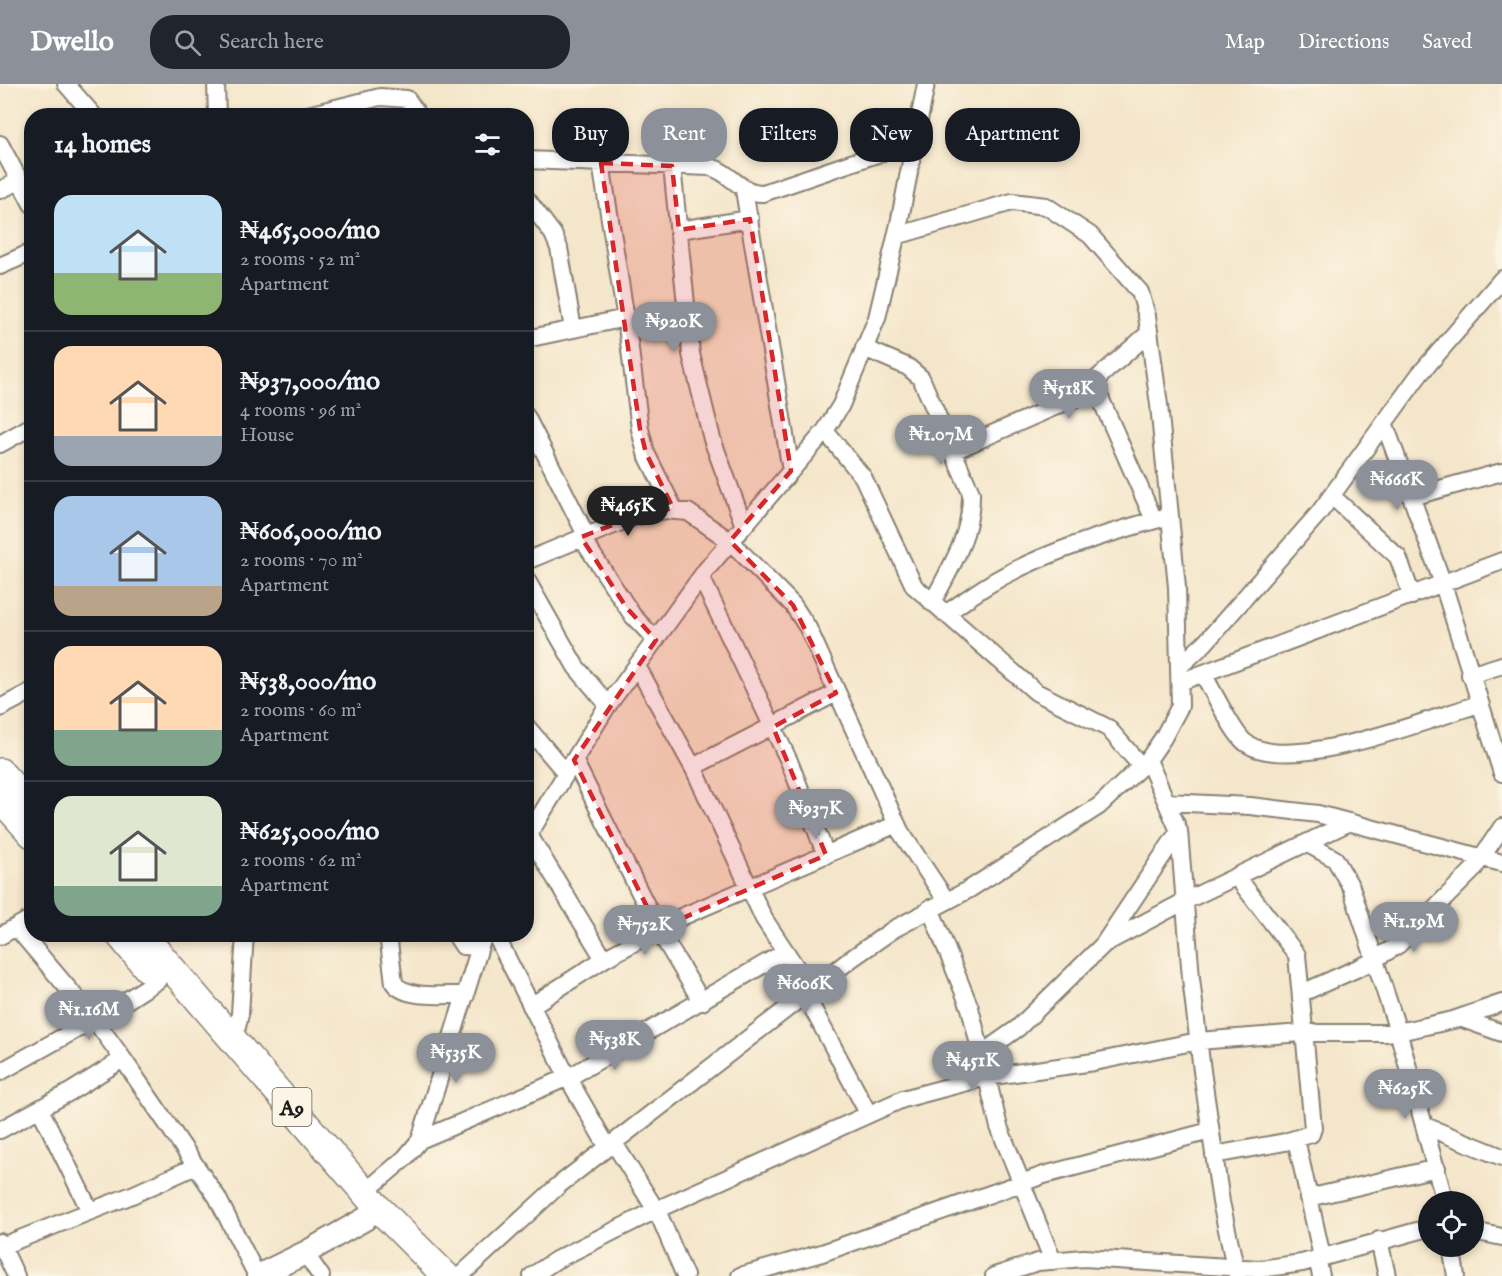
<!DOCTYPE html>
<html lang="en">
<head>
<meta charset="utf-8">
<style>
	body { margin:0; font-family:"IM FELL English",serif; background:#20242c; color:#f1f3f6; height:100vh; display:flex; flex-direction:column; font-size:22px; white-space:nowrap }
	* { box-sizing:border-box; margin:0 }
	p { font-size:20px; color:#9ea1a6 }
	.icon { flex:none; width:33px; height:33px; fill:none; stroke:currentColor; stroke-width:2; stroke-linecap:round; stroke-linejoin:round }
	.map { position:relative; flex:1; overflow:hidden }
	.panel { position:absolute; left:24px; top:24px; width:510px; height:834px; display:flex; flex-direction:column; background:#171b24; border-radius:24px; box-shadow:0 3px 9px #0003 }
	.panel>* { flex:none }
	.guide { position:absolute; left:552px; top:24px; width:570px; height:54px; display:flex; gap:12px }
	.tools { position:absolute; left:1418px; top:1107px; display:grid; gap:12px }
	.tools a { display:grid; place-items:center; width:66px; height:66px; border-radius:50%; background:#171b24; box-shadow:0 3px 9px #0003; font-size:30px }
	.price { position:absolute; translate:-50% -51px; padding:0 14px; border-radius:21px; background:#8c9099; color:#fff; font-size:20px; line-height:39px; filter:drop-shadow(0 2px 3px #0008) }
	.price::after { content:''; position:absolute; left:50%; top:36px; width:18px; height:14px; margin-left:-9px; background:inherit; clip-path:polygon(0 0,100% 0,50% 100%) }
	.price.active { background:#222; color:#fff }
	ul { padding:0; list-style:none }
	li { display:flex; align-items:center; gap:18px; height:150px; padding:0 30px }
	li+li { border-top:2px solid #363941 }
	li span { display:grid; place-items:center; flex:none; width:168px; height:120px; border-radius:18px; color:#555 }
	li>.icon { margin-inline-start:auto }
	span .icon { width:72px; height:72px; fill:#fffc; stroke-width:1 }
	li b { font-size:26px }
	h2 { display:flex; justify-content:space-between; align-items:center; height:72px; padding:0 30px; font-size:26px }
	.chip { padding:0 21px; border-radius:24px; background:#171b24; box-shadow:0 3px 9px #0003; font-size:21px; line-height:54px }
	.chip.active { background:#8c9099; color:#fff }
	header { display:flex; align-items:center; gap:36px; box-sizing:border-box; height:84px; padding:0 30px; background:#8c9099; color:#fff }
	header strong { font-size:28px }
	nav { display:flex; gap:33px; margin-inline-start:auto; font-size:21px }
	.search { width:420px; height:54px; background:#20242c; display:flex; align-items:center; gap:15px; box-sizing:border-box; padding:0 21px; border-radius:24px; color:#9ea1a6; font-size:22px }
	.map>svg:first-child { display:block }
	.lines { fill:none; stroke-linecap:round; stroke-linejoin:round }
	.minor-casing { stroke:#888173; stroke-width:20 }
	.secondary-casing { stroke:#888173; stroke-width:26 }
	.trunk-casing { stroke:#888173; stroke-width:30 }
	.minor { stroke:#fff; stroke-width:16 }
	.secondary { stroke:#fff; stroke-width:22 }
	.trunk { stroke:#fff; stroke-width:27 }
	.marked { fill:#d62828; fill-opacity:0.2; stroke:#d62828; stroke-width:4.5; stroke-dasharray:12 8; stroke-linejoin:round }
	.labels { text-anchor:middle; stroke-width:6; stroke-linejoin:round; paint-order:stroke }
	.shield { fill:#fcf5e5; stroke:#5f5d58; stroke-width:1.5 }
	.shield-label { font-size:22px; font-weight:bold; fill:#1c1c1c }
</style>
</head>
<body>
<header>
<strong>Dwello</strong>
<div class="search"><svg class="icon" aria-label="search" viewBox="0 0 24 24"><circle cx="10" cy="10" r="6"/><path d="M15 15l6 6"/></svg>Search here</div>
<nav><a>Map</a><a>Directions</a><a>Saved</a></nav>
</header>
<div class="map">
<svg width="1502" height="1192" viewBox="0 0 1502 1192">
	<rect width="100%" height="100%" fill="#fcf5e5"/>
	<filter id="ink" filterUnits="userSpaceOnUse"><feTurbulence type="fractalNoise" baseFrequency=".0167" numOctaves="2"/><feDisplacementMap in="SourceGraphic" scale="12" xChannelSelector="R" yChannelSelector="G"/><feConvolveMatrix kernelMatrix="1 2 1 2 8 2 1 2 1" color-interpolation-filters="sRGB"/></filter>
	<filter id="wash" filterUnits="userSpaceOnUse"><feTurbulence type="fractalNoise" baseFrequency=".008" numOctaves="4" result="noise"/><feDisplacementMap in="SourceGraphic" scale="24" xChannelSelector="R" yChannelSelector="G"/><feGaussianBlur stdDeviation="1.35" result="paint"/><feColorMatrix in="noise" values="0 0 0 0 0 0 0 0 0 0 0 0 0 0 0 0 0 1.4 0 .05"/><feComposite in="paint" operator="in"/></filter>
	<g filter="url(#wash)">
		<rect width="100%" height="100%" fill="#f4e6ca"/>
	</g>
	<g filter="url(#ink)">
		<g class="lines">
			<defs>
				<path id="minor" d="M66,0L94,32
					M216,0L217,32
					M304,32L380,13L407,15L419,32
					M0,60L32,120
					M526,76L710,83C731,88 740,110 763,109L915,57
					M601,79L627,242L640,345L646,369L675,427
					M672,82L691,270L712,355L744,442
					M0,106L19,97
					M744,106L791,387
					M526,114L553,150L559,164L573,245
					M679,146L750,135
					M0,182L32,168
					M526,255L626,234
					M864,264L908,283L921,294L971,409C972,450 951,483 932,519
					M1094,300L1154,436
					M526,332L586,451
					M1385,341L1443,500L1502,689
					M825,347L863,393L914,502L1036,608L1108,644L1141,682
					M0,360L32,342
					M953,367L1075,314L1149,249
					M1332,412L1398,473L1412,512
					M1411,413L1502,388
					M581,453L633,532L656,556
					M526,477L633,433L665,426L688,428L730,457L793,521L808,544L900,747L946,816
					M701,493L789,677L826,771
					M526,495L576,583L608,621
					M945,530C959,521 973,510 988,501C1040,469 1111,448 1170,432
					M637,582L695,687L764,835L811,906
					M1180,582L1205,559L1319,429L1419,291L1502,195
					M1203,590C1212,605 1234,651 1246,659C1289,691 1429,635 1479,620
					M1470,591L1502,581
					M1180,598L1502,477
					M0,624L32,607
					M526,642L566,689
					M574,676L658,845L702,918
					M1148,676L1179,747L1191,894L1202,987L1221,1118L1237,1192
					M693,683L836,609
					M1167,718L1250,722L1318,730L1502,779
					M529,751L604,875
					M526,755L606,624L706,486L825,347L841,321L877,234L899,140L926,0
					M1306,759L1335,775L1351,803L1398,947L1445,1118
					M930,824L970,924L999,1043L1053,1177
					M16,843L94,935L123,975L217,1113L257,1192
					M388,850L394,899C406,916 446,910 466,911
					M455,850L463,862L480,863
					M495,850L568,994L608,1064
					M0,852L32,834
					M1106,859L1185,817L1350,738
					M1302,909L1367,880L1398,861L1473,786L1502,743
					M805,910L868,1029
					M531,922L604,875L679,834L897,740
					M1460,934L1502,949
					M234,956L240,930L245,850
					M981,970L1018,944L1103,861L1179,747
					M0,988L115,924L158,896
					M40,1025L90,1127
					M1425,1042L1502,1073
					M0,1046L70,1008L123,975
					M1296,1055L1322,1173
					M420,1056L573,991L785,868
					M614,1059L659,1131L685,1192
					M1214,1071L1285,1058L1311,1050L1313,1044L1297,871L1237,793
					M365,1108L405,1074L420,1056L484,850
					M1308,1114L1437,1084
					M1473,1147L1502,1153
					M1379,1156L1387,1192
					M0,1158L16,1192
					M2,1162L132,1111L196,1082
					M1451,1162L1456,1192
					M305,1169L321,1192
					M1317,1174L1321,1192
					M460,1192L559,1101L851,875L894,845L968,806L1099,722L1148,676L1163,654L1180,622L1177,503L1159,321L1147,232L1140,208L1090,151L1046,122L1012,118L896,152
					M532,1192L556,1176L656,1126L903,1015L986,993L1094,978L1198,957L1301,949H1385L1408,946L1453,936L1502,919
					M740,1192L822,1169L1044,1091L1210,1047
					M994,1192L1038,1178L1084,1174L1260,1185L1302,1179L1428,1144"/>
				<path id="secondary" d="M258,1192L305,1169L365,1135"/>
				<path id="trunk" d="M0,688L32,723
					M0,714L32,750
					M119,850L147,884
					M142,850L378,1124L446,1192"/>
			</defs>
			<use href="#minor" class="minor-casing"/>
			<use href="#secondary" class="secondary-casing"/>
			<use href="#trunk" class="trunk-casing"/>
			<use href="#minor" class="minor"/>
			<use href="#secondary" class="secondary"/>
			<use href="#trunk" class="trunk"/>
		</g>
	</g>
	<path class="marked" d="M601,79L672,82L679,146L750,135L791,387L730,457L793,521L836,609L773,643L826,771L658,845L574,676L656,556L626,523L581,453L633,433L673,424L646,369L640,345Z"/>
	<g class="labels">
		<rect class="shield" x="272.5" y="1004" width="39" height="38" rx="4.5"/>
		<g class="shield-label">
			<text x="292" y="1031">A9</text>
		</g>
	</g>
</svg>
<div class="tools">
<a><svg class="icon" aria-label="locate" viewBox="0 0 24 24"><circle cx="12" cy="12" r="6"/><path d="M12 2v4M12 18v4M2 12h4M18 12h4"/></svg></a>
</div>
<b class="price" style="left:674px;top:269px">₦920K</b>
<b class="price" style="left:1069px;top:336px">₦518K</b>
<b class="price" style="left:941px;top:382px">₦1.07M</b>
<b class="price" style="left:1397px;top:427px">₦666K</b>
<b class="price active" style="left:628px;top:453px">₦465K</b>
<b class="price" style="left:816px;top:756px">₦937K</b>
<b class="price" style="left:1414px;top:869px">₦1.19M</b>
<b class="price" style="left:645px;top:872px">₦752K</b>
<b class="price" style="left:805px;top:931px">₦606K</b>
<b class="price" style="left:89px;top:957px">₦1.16M</b>
<b class="price" style="left:615px;top:987px">₦538K</b>
<b class="price" style="left:456px;top:1000px">₦535K</b>
<b class="price" style="left:973px;top:1008px">₦451K</b>
<b class="price" style="left:1405px;top:1036px">₦625K</b>
<div class="guide">
<a class="chip">Buy</a>
<a class="chip active">Rent</a>
<a class="chip">Filters</a>
<a class="chip">New</a>
<a class="chip">Apartment</a>
</div>
<section class="panel">
<h2>14 homes<svg class="icon" aria-label="filters" viewBox="0 0 24 24"><path d="M4 7h16M4 17h16"/><circle cx="9" cy="7" r="2"/><circle cx="15" cy="17" r="2"/></svg></h2>
<ul>
<li><span style="background:linear-gradient(#bfe0f5 65%,#8fb573 0)"><svg class="icon" aria-label="home" viewBox="0 0 24 24"><path d="M3 11l9-7 9 7M6 9v11h12V9"/></svg></span><div><b>₦465,000/mo</b><p>2 rooms · 52 m²</p><p>Apartment</p></div></li>
<li><span style="background:linear-gradient(#ffd9b3 75%,#9aa5b1 0)"><svg class="icon" aria-label="home" viewBox="0 0 24 24"><path d="M3 11l9-7 9 7M6 9v11h12V9"/></svg></span><div><b>₦937,000/mo</b><p>4 rooms · 96 m²</p><p>House</p></div></li>
<li><span style="background:linear-gradient(#a9c7e8 75%,#b9a48a 0)"><svg class="icon" aria-label="home" viewBox="0 0 24 24"><path d="M3 11l9-7 9 7M6 9v11h12V9"/></svg></span><div><b>₦606,000/mo</b><p>2 rooms · 70 m²</p><p>Apartment</p></div></li>
<li><span style="background:linear-gradient(#ffd9b3 70%,#7fa58c 0)"><svg class="icon" aria-label="home" viewBox="0 0 24 24"><path d="M3 11l9-7 9 7M6 9v11h12V9"/></svg></span><div><b>₦538,000/mo</b><p>2 rooms · 60 m²</p><p>Apartment</p></div></li>
<li><span style="background:linear-gradient(#dfe7d0 75%,#7fa58c 0)"><svg class="icon" aria-label="home" viewBox="0 0 24 24"><path d="M3 11l9-7 9 7M6 9v11h12V9"/></svg></span><div><b>₦625,000/mo</b><p>2 rooms · 62 m²</p><p>Apartment</p></div></li>
</ul>
</section>
</div>
</body>
</html>
